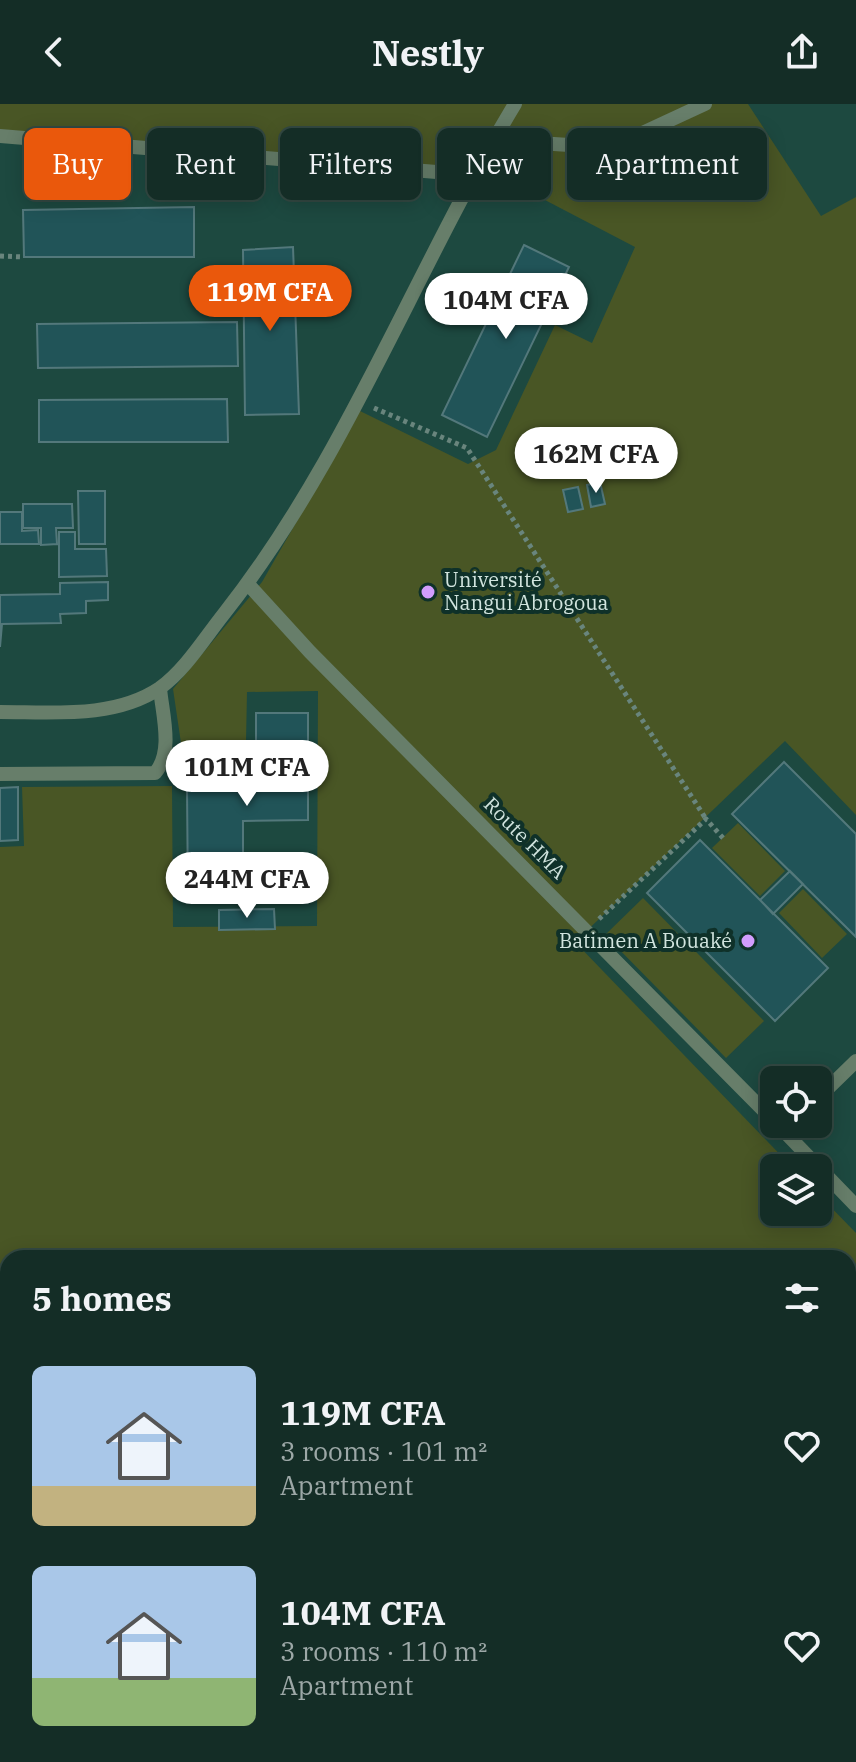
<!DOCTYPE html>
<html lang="en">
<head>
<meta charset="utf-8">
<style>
	body { margin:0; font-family:"IBM Plex Serif",serif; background:#1d352e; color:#f1f3f6; height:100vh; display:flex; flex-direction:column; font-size:30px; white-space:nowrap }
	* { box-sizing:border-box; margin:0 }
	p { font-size:26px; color:#9da8a7 }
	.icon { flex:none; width:44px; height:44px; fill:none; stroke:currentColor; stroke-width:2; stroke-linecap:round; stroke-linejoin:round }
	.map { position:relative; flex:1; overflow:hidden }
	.sheet { position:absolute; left:0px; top:1146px; width:856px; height:512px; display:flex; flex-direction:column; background:#142d26; border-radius:24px 24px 0 0; box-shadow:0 4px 20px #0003,0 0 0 2px #334943 }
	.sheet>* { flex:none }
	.top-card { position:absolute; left:24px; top:24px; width:808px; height:72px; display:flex; gap:16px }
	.tools { position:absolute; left:760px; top:962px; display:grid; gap:16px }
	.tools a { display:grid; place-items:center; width:72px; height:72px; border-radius:12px; background:#142d26; box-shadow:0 4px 20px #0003,0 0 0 2px #334943; font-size:40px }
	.price { position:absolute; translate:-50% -68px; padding:0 18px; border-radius:28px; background:#fff; color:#222; font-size:26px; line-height:52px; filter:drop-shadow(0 2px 4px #0008) }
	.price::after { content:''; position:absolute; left:50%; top:48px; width:24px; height:18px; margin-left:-12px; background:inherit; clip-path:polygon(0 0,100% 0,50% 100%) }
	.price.on { background:#ea580c; color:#fff }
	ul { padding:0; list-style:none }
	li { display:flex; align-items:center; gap:24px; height:200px; padding:0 32px }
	li span { display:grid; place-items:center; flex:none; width:224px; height:160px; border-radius:12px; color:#555 }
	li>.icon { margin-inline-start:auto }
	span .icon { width:96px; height:96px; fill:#fffc; stroke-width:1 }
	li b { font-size:34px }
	h2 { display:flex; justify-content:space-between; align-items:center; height:96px; padding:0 32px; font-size:34px }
	.tag { padding:0 28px; border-radius:12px; background:#142d26; box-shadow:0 4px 20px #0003,0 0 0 2px #334943; font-size:28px; line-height:72px }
	.tag.on { background:#ea580c; color:#fff }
	header { display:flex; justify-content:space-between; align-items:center; height:104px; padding:0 32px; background:#142d26; font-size:36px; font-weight:700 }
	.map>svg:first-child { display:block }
	.built { fill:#1d4940; fill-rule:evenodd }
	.green { fill:#495625; fill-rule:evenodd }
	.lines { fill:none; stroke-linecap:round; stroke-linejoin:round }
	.stream { stroke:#0a222d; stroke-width:8 }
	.building { fill:#215458; stroke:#53787b; stroke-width:2 }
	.path { stroke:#69857d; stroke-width:5; stroke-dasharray:4 4; stroke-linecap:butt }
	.lane { stroke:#677e6a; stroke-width:14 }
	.poi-dot { fill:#d29dfd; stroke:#0f3129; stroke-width:3 }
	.labels { text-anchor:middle; stroke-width:8; stroke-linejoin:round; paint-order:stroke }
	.poi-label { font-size:20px; fill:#d1e4de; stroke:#0f3129; text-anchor:start }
	.street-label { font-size:20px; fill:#d1e4de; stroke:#0f3129 }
</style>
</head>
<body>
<header><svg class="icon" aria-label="back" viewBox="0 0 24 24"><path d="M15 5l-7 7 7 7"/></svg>Nestly<svg class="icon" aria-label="share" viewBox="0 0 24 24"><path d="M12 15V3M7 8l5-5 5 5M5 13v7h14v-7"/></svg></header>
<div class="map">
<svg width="856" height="1658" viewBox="0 0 856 1658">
	<rect width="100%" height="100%" fill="#1a3c33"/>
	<path class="built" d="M0,0H856V1658H0ZM774,976H818V1020H774ZM774,1064H818V1108H774ZM8,1154H848V1650H8Z"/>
	<path class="green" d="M0,0H748L821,112L856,93V711L785,637L575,838L793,1064H774V1108H818V1090L856,1129V1658H0V743L24,742L22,683L172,682L173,823L317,822L318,587L247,588L246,637L181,639L173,585L262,478L360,307L468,360L496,346L555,221L592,239L635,143L493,69L0,26ZM8,1154H848V1650H8Z
		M738,719L785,767L760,792L712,744Z
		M803,785L847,830L822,854L779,809Z
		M643,794L764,917L726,954L605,831Z"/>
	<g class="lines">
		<path class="stream" d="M0,1642L8,1647
			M13,1650L26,1658"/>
	</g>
	<path class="building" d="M194,103V153H24L23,106Z
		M524,141L569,163L487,333L442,311Z
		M293,143L299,310L245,311L243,146Z
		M237,218L238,262L38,264L37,220Z
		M227,295L228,338H39V296Z
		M600,378L605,400L591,403L587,381Z
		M578,383L583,405L568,408L563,386Z
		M78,387H105V440H79Z
		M23,400H72L73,424H56L57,440L41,441V424H23Z
		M0,408H22V427L38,426L39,440H0Z
		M59,428H75V445H106L107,472L59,473Z
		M108,478V496L86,497V509L60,510L61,519L2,520L0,543V491L60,490V479Z
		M256,609H308V716L243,717V797H188L187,684H256Z
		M784,658L856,730V833L732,710Z
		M18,683V736L0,737V684Z
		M700,736L828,864L775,917L647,789Z
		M289,756H305V774H290Z
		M790,767L803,780L773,810L760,796Z
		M274,805L275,825L219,826V806Z"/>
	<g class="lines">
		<path class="path" d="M0,152L24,153
			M374,304L467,344L706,715
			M599,815L706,715L723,734"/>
		<path class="lane" d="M0,32L473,71
			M494,36L569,41L638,31L705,0
			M248,480L310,548L774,1017
			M0,608C52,608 114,615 160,584C185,566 204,535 223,511C346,356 414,167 515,0
			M0,670L155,669C174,648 162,609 160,584
			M818,994L856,957
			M777,1020L856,1102"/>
	</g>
	<g class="poi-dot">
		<circle cx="428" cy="488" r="8"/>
		<circle cx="748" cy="837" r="8"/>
	</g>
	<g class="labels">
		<g class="poi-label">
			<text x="444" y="483">Université<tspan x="444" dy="23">Nangui Abrogoua</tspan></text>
			<text x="732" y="844" text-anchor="end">Batimen A Bouaké</text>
		</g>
		<g class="street-label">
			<text transform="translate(525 734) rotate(45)" y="7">Route HMA</text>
		</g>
	</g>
</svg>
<div class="tools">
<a><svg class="icon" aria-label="locate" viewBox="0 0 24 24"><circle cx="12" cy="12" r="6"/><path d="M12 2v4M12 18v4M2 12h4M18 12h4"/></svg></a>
<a><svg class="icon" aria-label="layers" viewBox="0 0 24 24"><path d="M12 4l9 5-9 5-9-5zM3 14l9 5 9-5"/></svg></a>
</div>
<b class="price on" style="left:270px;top:229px">119M CFA</b>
<b class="price" style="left:506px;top:237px">104M CFA</b>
<b class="price" style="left:596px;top:391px">162M CFA</b>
<b class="price" style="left:247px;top:704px">101M CFA</b>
<b class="price" style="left:247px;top:816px">244M CFA</b>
<div class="top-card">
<a class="tag on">Buy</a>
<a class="tag">Rent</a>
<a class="tag">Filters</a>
<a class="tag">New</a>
<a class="tag">Apartment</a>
</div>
<section class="sheet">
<h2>5 homes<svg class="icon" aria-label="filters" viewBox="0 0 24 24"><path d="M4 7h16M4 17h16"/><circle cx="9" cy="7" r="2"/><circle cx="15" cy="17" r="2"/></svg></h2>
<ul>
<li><span style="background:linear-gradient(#a9c7e8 75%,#c2b280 0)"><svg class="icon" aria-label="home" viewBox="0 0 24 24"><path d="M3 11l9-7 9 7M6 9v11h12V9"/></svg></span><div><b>119M CFA</b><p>3 rooms · 101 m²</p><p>Apartment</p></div><svg class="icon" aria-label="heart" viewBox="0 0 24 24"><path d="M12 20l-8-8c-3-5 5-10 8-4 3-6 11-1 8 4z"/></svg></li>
<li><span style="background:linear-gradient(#a9c7e8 70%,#8fb573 0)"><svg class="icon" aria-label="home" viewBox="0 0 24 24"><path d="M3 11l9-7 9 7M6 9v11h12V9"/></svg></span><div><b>104M CFA</b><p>3 rooms · 110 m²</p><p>Apartment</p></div><svg class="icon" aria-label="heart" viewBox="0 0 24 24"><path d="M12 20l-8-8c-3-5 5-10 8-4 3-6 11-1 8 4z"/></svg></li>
</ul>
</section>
</div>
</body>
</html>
